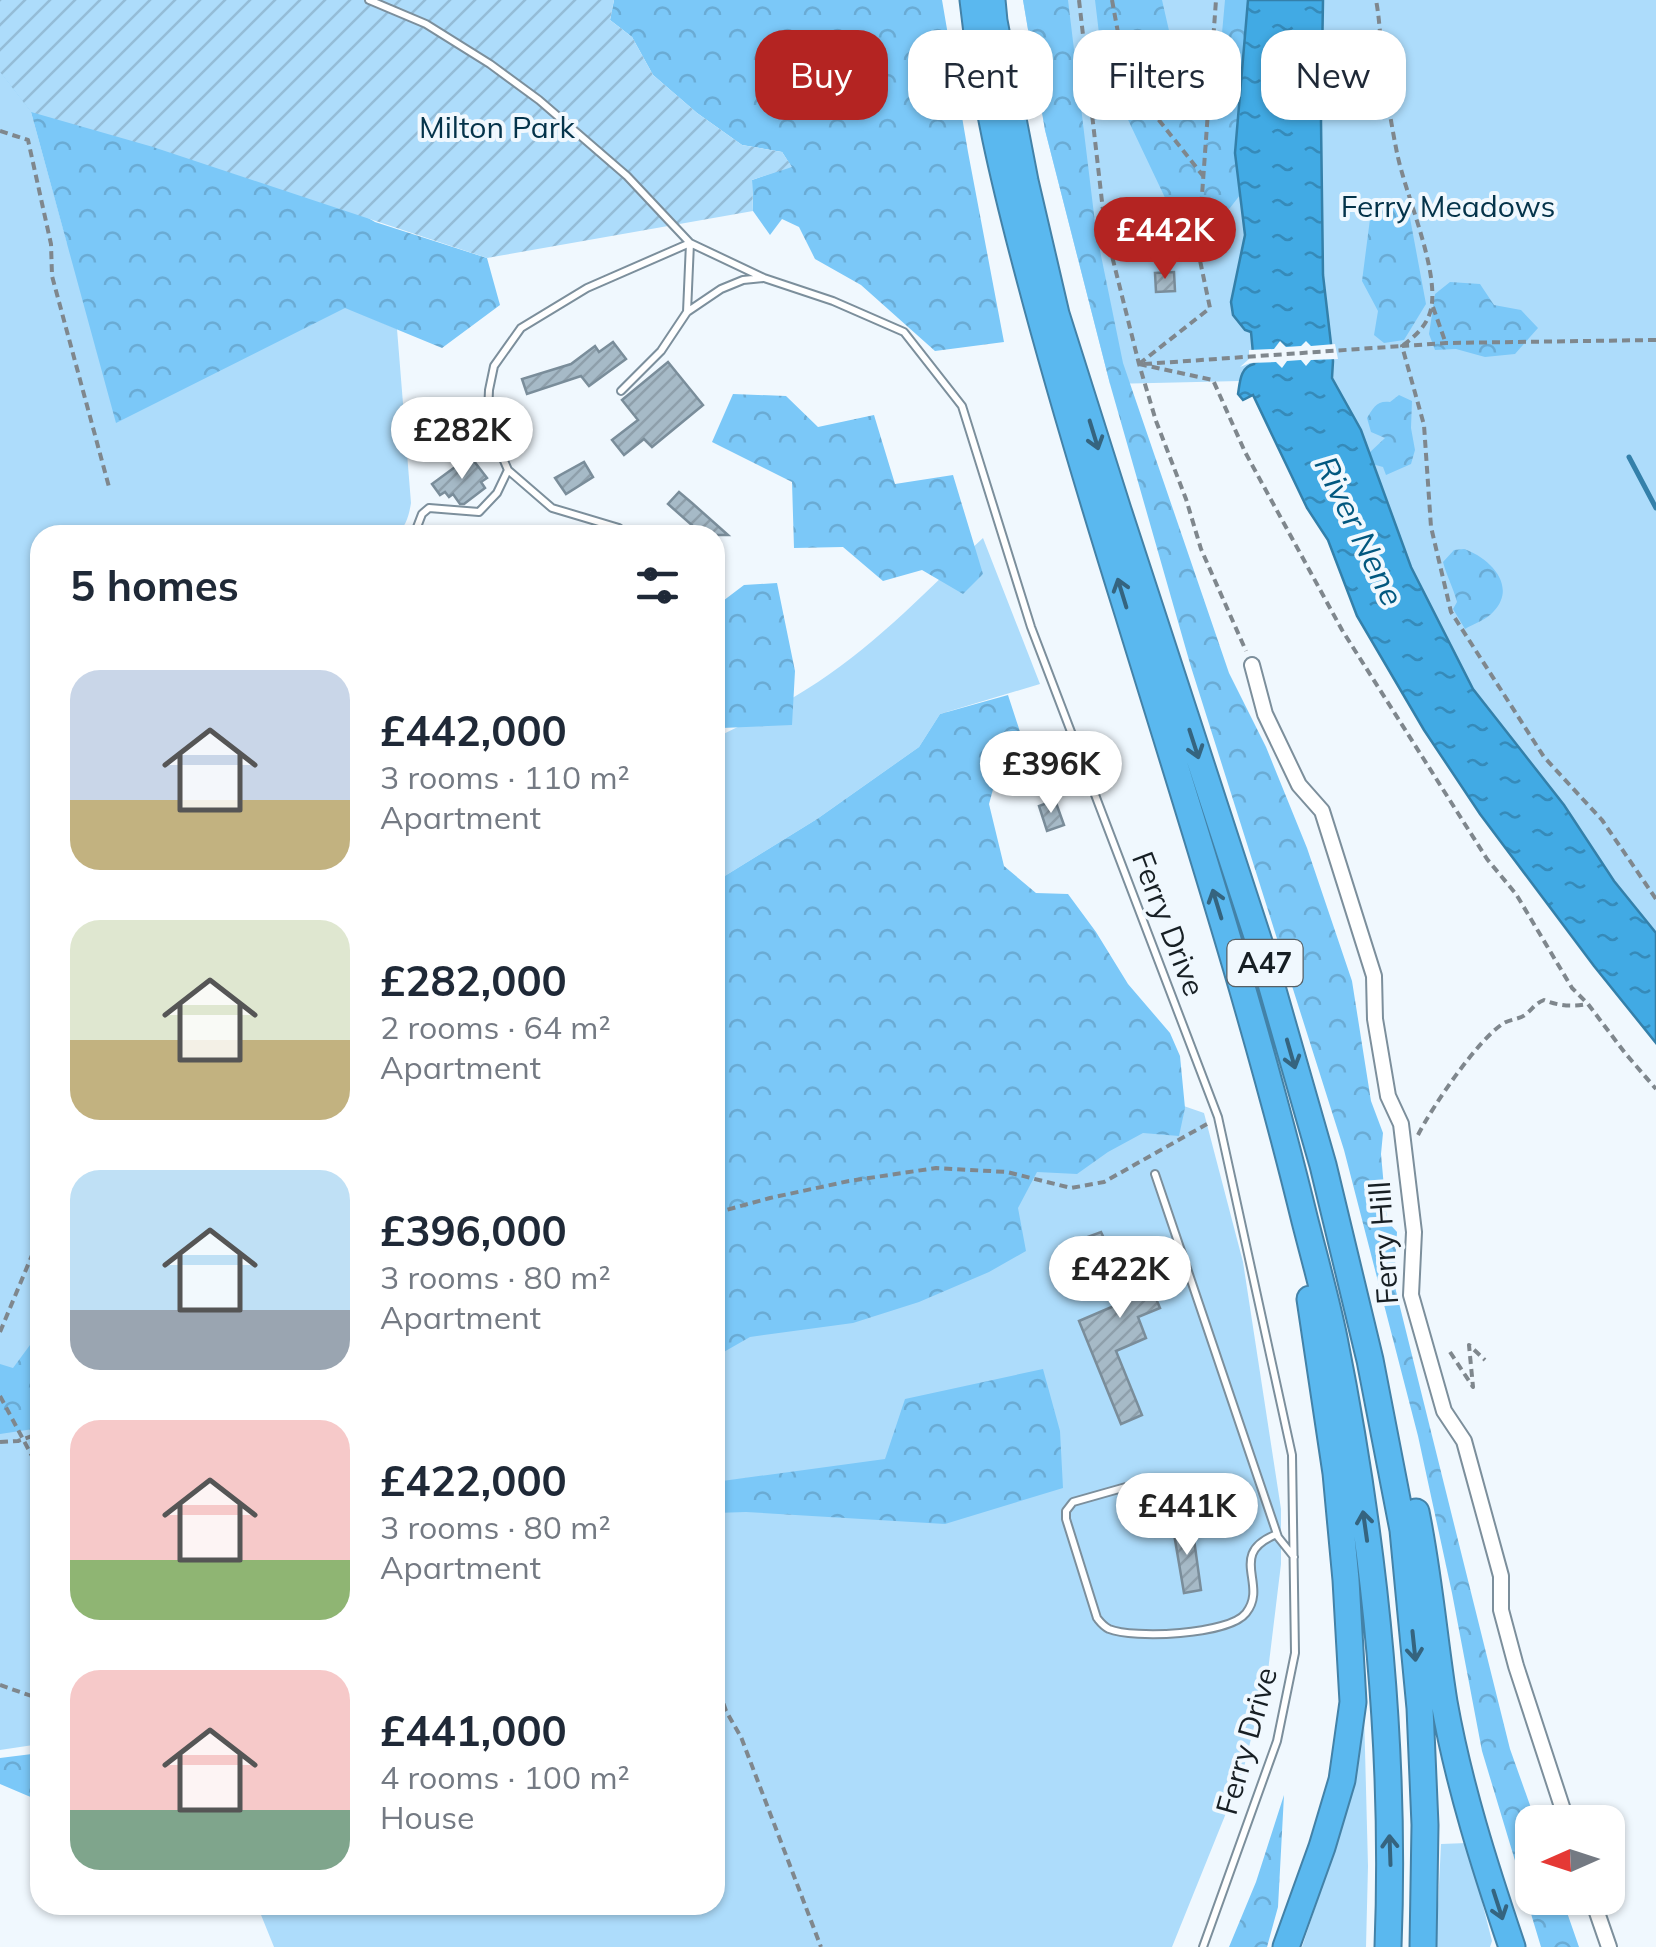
<!DOCTYPE html>
<html lang="en">
<head>
<meta charset="utf-8">
<style>
	body { margin:0; font-family:Mulish,sans-serif; background:#f6f6f7; color:#1f2937; height:100vh; display:flex; flex-direction:column; font-size:38px; white-space:nowrap }
	* { box-sizing:border-box; margin:0 }
	p { font-size:32px; color:#747a83 }
	.icon { flex:none; width:55px; height:55px; fill:none; stroke:currentColor; stroke-width:2; stroke-linecap:round; stroke-linejoin:round }
	.map { position:relative; flex:1; overflow:hidden }
	.sheet { position:absolute; left:30px; top:525px; width:695px; height:1390px; display:flex; flex-direction:column; background:#fff; border-radius:30px; box-shadow:0 2px 8px #0004 }
	.sheet>* { flex:none }
	.top-card { position:absolute; left:755px; top:30px; width:750px; height:90px; display:flex; gap:20px }
	.needle { width:65px; rotate:267deg }
	.tools { position:absolute; left:1515px; top:1805px; display:grid; gap:20px }
	.tools a { display:grid; place-items:center; width:110px; height:110px; border-radius:20px; background:#fff; box-shadow:0 2px 8px #0004; font-size:50px }
	.price { position:absolute; translate:-50% -85px; padding:0 22px; border-radius:35px; background:#fff; color:#222; font-size:32px; line-height:65px; filter:drop-shadow(0 2px 5px #0008) }
	.price::after { content:''; position:absolute; left:50%; top:60px; width:30px; height:22px; margin-left:-15px; background:inherit; clip-path:polygon(0 0,100% 0,50% 100%) }
	.price.current { background:#b42422; color:#fff }
	ul { padding:0; list-style:none }
	li { display:flex; align-items:center; gap:30px; height:250px; padding:0 40px }
	li span { display:grid; place-items:center; flex:none; width:280px; height:200px; border-radius:30px; color:#555 }
	li>.icon { margin-inline-start:auto }
	span .icon { width:120px; height:120px; fill:#fffc; stroke-width:1 }
	li b { font-size:42px }
	h2 { display:flex; justify-content:space-between; align-items:center; height:120px; padding:0 40px; font-size:42px }
	.pill { padding:0 35px; border-radius:30px; background:#fff; box-shadow:0 2px 8px #0004; font-size:35px; line-height:90px }
	.pill.current { background:#b42422; color:#fff }
	.map>svg:first-child { display:block }
	.green { fill:#addcfb }
	.forest { fill:url(#forest-crowns) }
	.garden { fill:url(#garden-furrows) }
	.water { fill:url(#water-ripples); stroke:#3480aa; stroke-width:2.5 }
	.pier { fill:#f0f8fe }
	.lines { fill:none; stroke-linecap:round; stroke-linejoin:round }
	.stream { stroke:#3480aa; stroke-width:5 }
	.building { fill:url(#building-hatch); stroke:#7a8d9a; stroke-width:2.5 }
	.lane-casing { stroke:#7c8f9c; stroke-width:10 }
	.street-casing { stroke:#7c8f9c; stroke-width:18 }
	.highway-casing { stroke:#4382a8; stroke-width:29 }
	.path { stroke:#7f878d; stroke-width:4; stroke-dasharray:8 5; stroke-linecap:butt }
	.lane { stroke:#fff; stroke-width:6 }
	.street { stroke:#fff; stroke-width:14 }
	.highway { stroke:#5ab8ef; stroke-width:25 }
	.oneway { stroke:#35647f }
	.labels { text-anchor:middle; stroke-width:8; stroke-linejoin:round; paint-order:stroke }
	.shield { fill:#f0f8fe; stroke:#586065; stroke-width:2.5 }
	.shield-label { font-size:28px; font-weight:bold; fill:#171f24 }
	.park-label { font-size:30px; fill:#04334a; stroke:#f0f8fe }
	.street-label { font-size:30px; fill:#171f24; stroke:#f0f8fe }
	.water-label { font-size:32px; font-style:italic; fill:#02587f; stroke:#f0f8fe }
</style>
</head>
<body>
<div class="map">
<svg width="1656" height="1947" viewBox="0 0 1656 1947">
	<defs>
		<pattern id="forest-crowns" width="20" height="18" patternUnits="userSpaceOnUse" patternTransform="scale(2.5)"><rect width="20" height="18" fill="#7bc8f8"/><path d="M2 6a3 3 0 1 1 6 0M12 15a3 3 0 1 1 6 0" fill="none" stroke="#6aabd4"/></pattern>
		<pattern id="garden-furrows" width="10" height="10" patternUnits="userSpaceOnUse" patternTransform="scale(2.5)"><rect width="10" height="10" fill="#addcfb"/><path d="M-1 1l2-2M0 10L10 0M9 11l2-2" fill="none" stroke="#94bcd7"/></pattern>
		<pattern id="water-ripples" width="26" height="14" patternUnits="userSpaceOnUse" patternTransform="scale(2.5)"><rect width="26" height="14" fill="#41aae4"/><path d="M2 4q2-2 4 0t4 0M15 11q2-2 4 0t4 0" fill="none" stroke="#358ab9"/></pattern>
		<pattern id="building-hatch" width="6" height="6" patternUnits="userSpaceOnUse" patternTransform="scale(2.5)"><rect width="6" height="6" fill="#a6bac7"/><path d="M-1 1l2-2M0 6l6-6M5 7l2-2" fill="none" stroke="#8e9fab"/></pattern>
	</defs>
	<rect width="100%" height="100%" fill="#f0f8fe"/>
	<path class="green" d="M1023,0H1656V933L1614,881L1564,805L1473,689L1411,567L1361,430L1332,379L1110,384L1045,130Z
		M0,72L31,112L67,243L345,307L397,329L411,503C409,515 406,528 395,535H40V1744L0,1750Z
		M983,538L1040,684L940,714L919,747L817,819L715,882V738C751,721 785,704 818,682C879,642 930,587 983,538Z
		M1071,1067L1204,1113L1243,1262L1281,1509V1564L1268,1671L1243,1771L1172,1947H274L257,1905H715V1149Z
		M1364,1711L1368,1866L1366,1947H1302C1328,1870 1355,1793 1364,1711Z
		M1467,1843L1492,1941L1490,1947H1436L1441,1844Z"/>
	<path class="forest" d="M0,0L375,222L487,258L500,305L442,348L345,308L116,423L31,112L0,72Z
		M614,0H942L968,152L1004,342L935,351L861,285L815,259L799,227L782,219L770,235L753,211L752,180L791,166L782,152L742,145L697,113L653,75L632,37L610,20Z
		M1023,0H1068L1096,231L1123,363L1229,673L1266,747L1307,848L1352,981L1371,1101L1383,1133L1381,1154L1387,1221L1397,1232L1394,1283L1510,1749L1536,1822H1532V1898H1562L1579,1947H1541L1482,1751L1452,1593L1418,1436L1344,1150L1191,667L1110,384L1045,130Z
		M1095,0H1162L1178,70L1218,77L1225,0H1248L1235,153L1240,195L1216,226L1177,223L1103,67Z
		M1395,201L1410,218L1426,304L1404,340L1384,343L1374,335L1378,311L1362,281L1370,219Z
		M1450,282L1480,284L1494,305L1521,310L1538,328L1515,354L1485,357L1456,349L1435,350L1429,334L1435,294Z
		M733,394L786,396L818,427L874,415L895,484L953,475L983,574L963,594L922,570L883,581L843,547L794,548L792,482L712,442Z
		M1399,395L1412,401L1411,428L1415,450L1411,464L1386,475L1383,467L1372,464L1368,454L1385,438L1371,432L1367,418C1373,408 1377,400 1390,402Z
		M1464,549C1488,557 1518,585 1494,611C1488,619 1473,624 1465,629L1453,609L1457,602C1453,587 1447,577 1443,562L1454,550Z
		M777,583L795,671L792,725L722,728L715,732V607L744,585Z
		M1008,695L1022,738L1000,764L989,804L1004,866L1036,893L1068,894L1096,932L1128,984L1170,1033L1180,1056L1185,1108L1179,1136L1143,1133L1108,1152L1077,1174L1037,1172L1018,1208L1026,1251L989,1272L919,1302L853,1323L750,1337L715,1357V882L817,819L919,747L940,714Z
		M40,1272V1428L0,1434V1364L13,1368L30,1345Z
		M1043,1369L1060,1431L1063,1488L945,1524L746,1512L715,1513V1482L885,1459L905,1399Z
		M40,1753V1801L0,1784V1758Z
		M1284,1795L1278,1907L1267,1947H1229L1256,1882Z"/>
	<path class="garden" d="M0,0H614L610,20L632,37L653,75L697,113L742,145L782,152L792,167L752,180L753,211L487,258L153,147L31,112L0,72Z"/>
	<path class="water" d="M1248,0H1323L1321,122L1323,275L1333,361L1332,378L1361,430L1411,567L1473,689L1564,805L1614,881L1656,933V1043L1594,966L1480,814L1424,730L1357,616L1328,540L1307,508L1253,395L1243,400L1238,394C1240,382 1240,367 1254,364L1251,332L1245,330L1233,315L1231,302L1245,235L1235,153Z"/>
	<path class="pier" d="M1280,341L1286,347L1301,346L1306,341L1311,346L1335,344L1338,359L1311,360L1306,366L1301,360L1287,361L1282,368L1276,362L1250,363L1240,367L1249,359V350L1274,349Z"/>
	<g class="lines">
		<path class="stream" d="M1629,457L1656,508"/>
	</g>
	<path class="building" d="M1174,272L1175,291L1156,292L1155,273Z
		M613,342L626,359L589,386L581,376L527,394L522,379L571,364L595,346L599,352Z
		M668,362L703,405L652,447L644,439L624,455L612,440L638,420L622,400Z
		M470,456L487,478L481,482L485,488L464,504H460L453,494L449,497L445,492L440,495L432,484Z
		M584,462L593,477L566,494L555,478Z
		M679,492L692,503L728,535H703L668,504Z
		M1055,800L1064,825L1047,831L1039,806Z
		M1101,1232L1109,1249L1112,1248L1123,1273L1159,1258L1168,1282L1152,1289L1160,1308L1138,1317L1146,1338L1116,1351L1142,1415L1121,1424L1079,1321L1114,1306L1085,1238Z
		M1192,1525L1201,1590L1184,1593L1173,1528Z"/>
	<g class="lines">
		<defs>
			<path id="lane" d="M369,0L426,24L490,64L539,100L627,176L690,243L764,278L833,301L904,332L962,406L1031,627L1218,1117L1292,1455L1295,1653L1277,1741L1203,1947
				M621,391L661,351L687,312L721,289L743,280L763,278
				M619,528L552,508L508,470L492,433L488,413L489,390L494,366L521,328L587,288L690,243L687,312
				M414,535L422,514L429,508L479,512L497,493L508,470
				M1155,1174L1278,1537L1294,1557
				M1133,1485L1073,1502L1066,1511V1519L1097,1618C1101,1623 1103,1626 1109,1629C1133,1639 1229,1635 1246,1613C1269,1584 1226,1554 1277,1534"/>
			<path id="street" d="M1252,665L1265,714L1299,785L1322,811L1374,976L1375,1019L1388,1096L1401,1124L1414,1232L1411,1295L1444,1411L1464,1441L1501,1576V1610L1516,1666L1567,1822
				M1592,1898L1609,1947"/>
			<path id="highway" d="M973,0C983,93 1005,185 1029,275C1059,389 1093,501 1128,613C1190,815 1255,1016 1305,1221C1315,1260 1326,1299 1334,1338C1374,1538 1396,1743 1388,1947
				M992,0L994,21L1025,181L1056,314L1118,510L1260,945L1323,1165L1370,1360L1403,1530L1420,1708L1425,1825L1423,1947
				M1416,1512C1429,1575 1434,1639 1444,1702C1459,1786 1485,1867 1512,1947
				M1286,1947L1322,1847L1342,1780L1353,1702L1346,1580L1336,1473L1310,1299"/>
		</defs>
		<use href="#lane" class="lane-casing"/>
		<use href="#street" class="street-casing"/>
		<use href="#highway" class="highway-casing"/>
		<path class="path" d="M1079,0L1105,228L1139,364L1156,421L1186,499L1201,549L1246,651
			M1112,0L1119,38L1147,105L1204,177
			M0,131L28,140L51,244L52,276L109,487
			M1433,307L1445,341
			M1656,340L1446,343L1402,346L1424,425L1431,527L1451,612L1544,757L1602,820L1656,899
			M1139,364L1213,380L1245,452L1342,630L1487,859L1516,894L1572,988L1588,1004L1625,1053L1656,1089
			M1139,364L1210,308L1198,251L1216,0
			M1144,364L1402,346C1417,335 1430,323 1432,303C1436,262 1406,196 1397,153C1391,123 1386,92 1383,61C1380,41 1380,21 1376,0
			M1418,1135C1432,1107 1478,1039 1504,1023C1511,1019 1521,1019 1526,1014C1534,1008 1534,1004 1544,1000C1559,1006 1572,1007 1588,1004
			M715,1213L770,1198L849,1181L936,1168L1007,1172L1071,1188L1104,1182L1207,1124
			M0,1332L40,1236
			M1450,1352L1473,1387L1469,1345L1485,1360
			M0,1396L40,1471
			M0,1442L18,1441L40,1433
			M715,1679L726,1711L741,1737L821,1947
			M0,1685L40,1699"/>
		<use href="#lane" class="lane"/>
		<use href="#street" class="street"/>
		<use href="#highway" class="highway"/>
	</g>
	<defs><path id="oneway-shaft" d="M-6 0H5M1.5-3L5.5 0L1.5 3" fill="none" stroke-width="1.6" stroke-linecap="round" stroke-linejoin="round" transform="scale(2.5)"/></defs>
	<g class="oneway">
		<use href="#oneway-shaft" transform="translate(1094 435) rotate(73)"/>
		<use href="#oneway-shaft" transform="translate(1122 593) rotate(-107)"/>
		<use href="#oneway-shaft" transform="translate(1194 744) rotate(72)"/>
		<use href="#oneway-shaft" transform="translate(1217 904) rotate(-107)"/>
		<use href="#oneway-shaft" transform="translate(1291 1054) rotate(74)"/>
		<use href="#oneway-shaft" transform="translate(1365 1526) rotate(-98)"/>
		<use href="#oneway-shaft" transform="translate(1414 1646) rotate(84)"/>
		<use href="#oneway-shaft" transform="translate(1390 1850) rotate(-92)"/>
		<use href="#oneway-shaft" transform="translate(1498 1905) rotate(72)"/>
	</g>
	<g class="labels">
		<rect class="shield" x="1227.5" y="940" width="75" height="46" rx="8"/>
		<g class="shield-label">
			<text x="1265" y="973">A47</text>
		</g>
		<g class="park-label">
			<text x="497" y="138">Milton Park</text>
			<text x="1448" y="217">Ferry Meadows</text>
		</g>
		<g class="street-label">
			<text transform="translate(1168 924) rotate(69)" y="10">Ferry Drive</text>
			<text transform="translate(1384 1243) rotate(-94)" y="10">Ferry Hill</text>
			<text transform="translate(1247 1741) rotate(-74)" y="10">Ferry Drive</text>
		</g>
		<g class="water-label">
			<text transform="translate(1359 531) rotate(64)" y="11">River Nene</text>
		</g>
	</g>
</svg>
<div class="tools">
<a><svg class="needle" viewBox="-14 -14 28 28"><path d="M0-13l5 13h-10z" fill="#e53935"/><path d="M0 13l5-13h-10z" fill="#747a83"/></svg></a>
</div>
<b class="price current" style="left:1165px;top:282px">£442K</b>
<b class="price" style="left:462px;top:482px">£282K</b>
<b class="price" style="left:1051px;top:816px">£396K</b>
<b class="price" style="left:1120px;top:1321px">£422K</b>
<b class="price" style="left:1187px;top:1558px">£441K</b>
<div class="top-card">
<a class="pill current">Buy</a>
<a class="pill">Rent</a>
<a class="pill">Filters</a>
<a class="pill">New</a>
</div>
<section class="sheet">
<h2>5 homes<svg class="icon" aria-label="filters" viewBox="0 0 24 24"><path d="M4 7h16M4 17h16"/><circle cx="9" cy="7" r="2"/><circle cx="15" cy="17" r="2"/></svg></h2>
<ul>
<li><span style="background:linear-gradient(#c9d6e8 65%,#c2b280 0)"><svg class="icon" aria-label="home" viewBox="0 0 24 24"><path d="M3 11l9-7 9 7M6 9v11h12V9"/></svg></span><div><b>£442,000</b><p>3 rooms · 110 m²</p><p>Apartment</p></div></li>
<li><span style="background:linear-gradient(#dfe7d0 60%,#c2b280 0)"><svg class="icon" aria-label="home" viewBox="0 0 24 24"><path d="M3 11l9-7 9 7M6 9v11h12V9"/></svg></span><div><b>£282,000</b><p>2 rooms · 64 m²</p><p>Apartment</p></div></li>
<li><span style="background:linear-gradient(#bfe0f5 70%,#9aa5b1 0)"><svg class="icon" aria-label="home" viewBox="0 0 24 24"><path d="M3 11l9-7 9 7M6 9v11h12V9"/></svg></span><div><b>£396,000</b><p>3 rooms · 80 m²</p><p>Apartment</p></div></li>
<li><span style="background:linear-gradient(#f6c9c9 70%,#8fb573 0)"><svg class="icon" aria-label="home" viewBox="0 0 24 24"><path d="M3 11l9-7 9 7M6 9v11h12V9"/></svg></span><div><b>£422,000</b><p>3 rooms · 80 m²</p><p>Apartment</p></div></li>
<li><span style="background:linear-gradient(#f6c9c9 70%,#7fa58c 0)"><svg class="icon" aria-label="home" viewBox="0 0 24 24"><path d="M3 11l9-7 9 7M6 9v11h12V9"/></svg></span><div><b>£441,000</b><p>4 rooms · 100 m²</p><p>House</p></div></li>
</ul>
</section>
</div>
</body>
</html>
